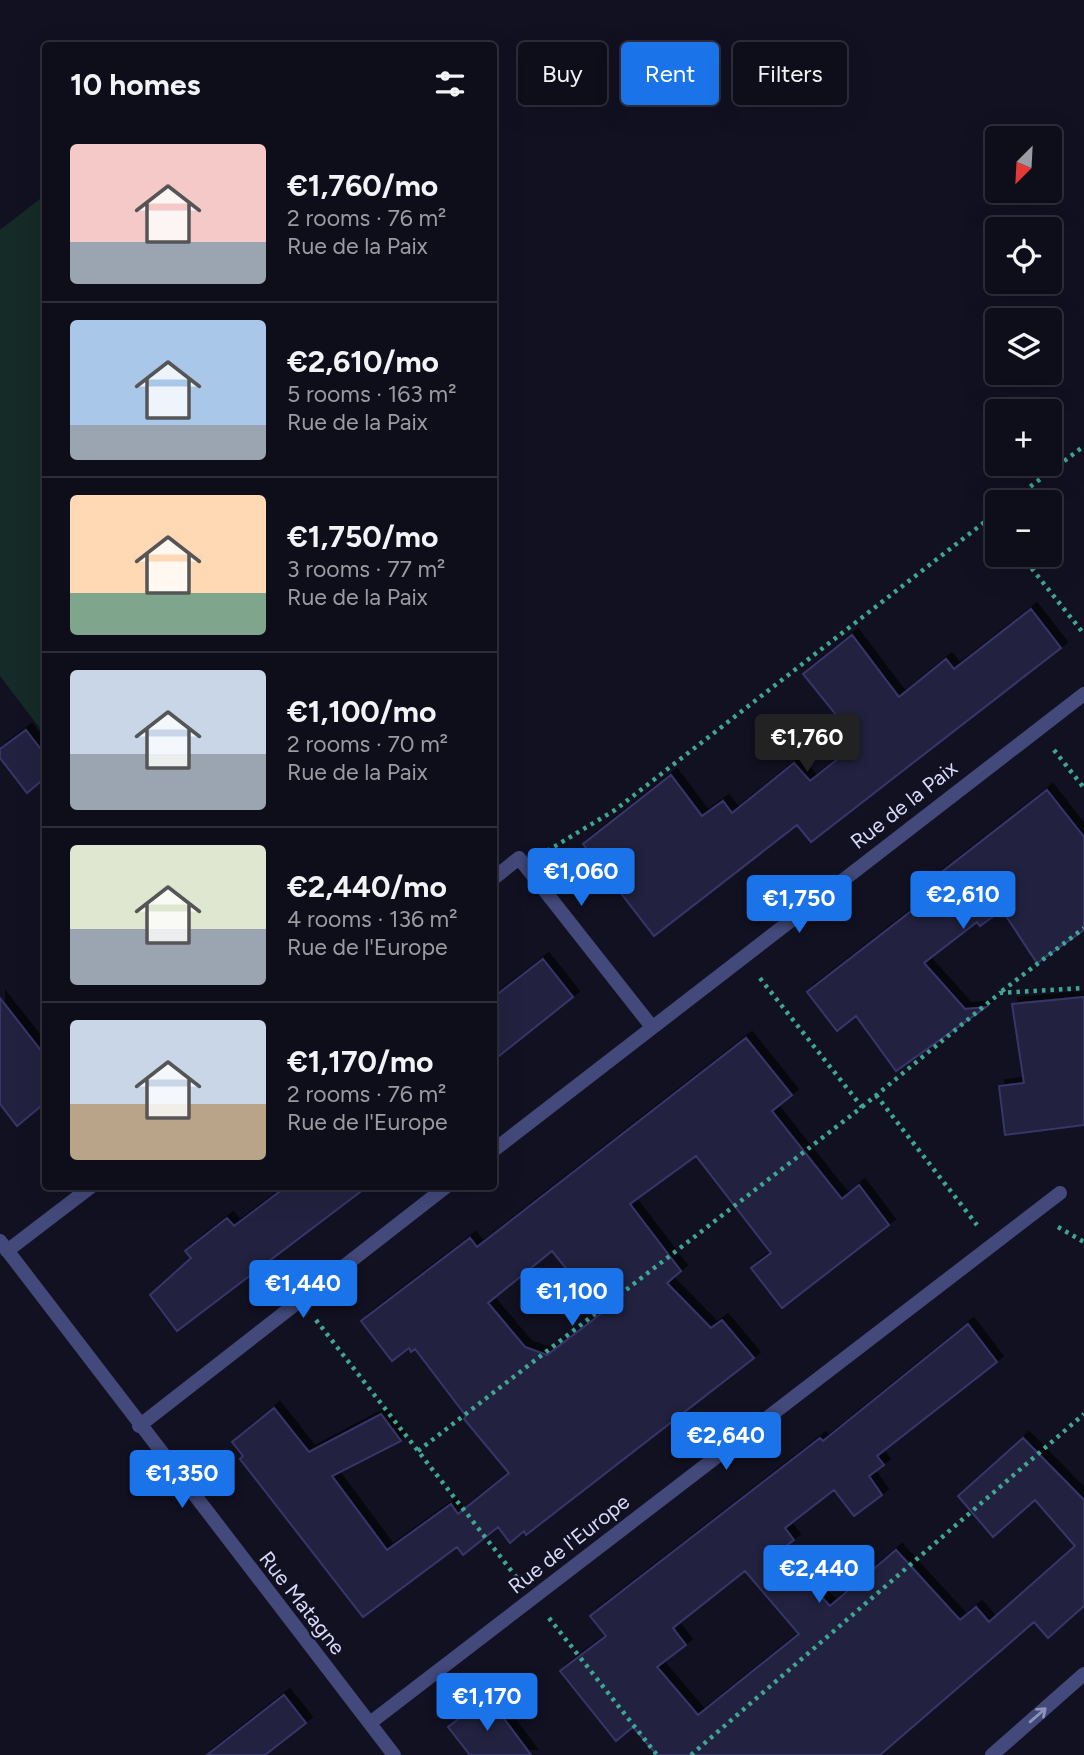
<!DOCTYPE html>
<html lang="en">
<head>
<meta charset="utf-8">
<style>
	body { margin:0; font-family:Figtree,sans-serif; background:#1c1b27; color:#f1f3f6; height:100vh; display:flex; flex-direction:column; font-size:26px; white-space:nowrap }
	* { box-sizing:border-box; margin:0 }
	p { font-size:23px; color:#9b9ca2 }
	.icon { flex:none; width:38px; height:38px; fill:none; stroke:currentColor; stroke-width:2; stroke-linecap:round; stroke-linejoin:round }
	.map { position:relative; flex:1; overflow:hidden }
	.drawer { position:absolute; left:42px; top:42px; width:455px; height:1148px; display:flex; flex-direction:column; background:#0e0d1a; border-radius:7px; box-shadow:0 7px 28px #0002,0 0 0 2px #2e2d39 }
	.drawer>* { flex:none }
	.banner { position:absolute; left:518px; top:42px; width:460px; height:63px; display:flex; gap:14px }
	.needle { width:46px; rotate:204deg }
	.buttons { position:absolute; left:985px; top:126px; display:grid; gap:14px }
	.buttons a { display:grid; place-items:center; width:77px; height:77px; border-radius:7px; background:#0e0d1a; box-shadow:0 7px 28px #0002,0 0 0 2px #2e2d39; font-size:35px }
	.price { position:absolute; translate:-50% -60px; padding:0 16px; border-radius:7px; background:#1a73e8; color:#fff; font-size:23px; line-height:46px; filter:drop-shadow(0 2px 4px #0008) }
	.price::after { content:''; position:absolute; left:50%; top:42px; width:21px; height:16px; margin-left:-10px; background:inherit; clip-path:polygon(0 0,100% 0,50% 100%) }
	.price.selected { background:#222; color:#fff }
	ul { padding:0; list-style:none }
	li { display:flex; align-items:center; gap:21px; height:175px; padding:0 28px }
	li+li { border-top:2px solid #2e2d39 }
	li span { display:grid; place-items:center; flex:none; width:196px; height:140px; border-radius:7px; color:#555 }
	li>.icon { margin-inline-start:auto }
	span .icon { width:84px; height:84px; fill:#fffc; stroke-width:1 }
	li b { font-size:30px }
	h2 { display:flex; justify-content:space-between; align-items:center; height:84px; padding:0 28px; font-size:30px }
	.pill { padding:0 24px; border-radius:7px; background:#0e0d1a; box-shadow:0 7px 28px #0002,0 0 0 2px #2e2d39; font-size:24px; line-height:63px }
	.pill.selected { background:#1a73e8; color:#fff }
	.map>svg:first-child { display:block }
	.green { fill:#152b27 }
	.building { fill:#222040; stroke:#383569; stroke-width:2; fill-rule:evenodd; filter:url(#shadow) }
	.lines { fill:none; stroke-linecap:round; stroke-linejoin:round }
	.path { stroke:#3fa691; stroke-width:4.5; stroke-dasharray:3.5 5; stroke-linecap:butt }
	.street { stroke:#43497a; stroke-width:14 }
	.oneway { stroke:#8e91ba }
	.labels { text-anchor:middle; stroke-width:5; stroke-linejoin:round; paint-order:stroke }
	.street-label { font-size:21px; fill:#d8d9f9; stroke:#121122 }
</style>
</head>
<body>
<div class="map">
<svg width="1084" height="1755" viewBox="0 0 1084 1755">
	<defs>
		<filter id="shadow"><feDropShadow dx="6" dy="-6" stdDeviation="0" flood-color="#0009"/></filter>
	</defs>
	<rect width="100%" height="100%" fill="#121122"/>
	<path class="green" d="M45,195V735L0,676V230Z"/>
	<path class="building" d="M1031,609L1061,648L811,842L797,825L654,936L583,844L671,775L702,816L723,801L732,813L794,763L810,781L834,762L859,743L803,674L852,635L899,697L946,659L954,669Z
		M26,730L46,756V777L27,793L0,758V749Z
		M1047,790L1084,837V930L1037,963L1002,910L980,926L977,922L924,963L965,1009L986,1007L896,1071L856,1016L837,1031L807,992L946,884L938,875Z
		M543,959L573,997L494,1060V997Z
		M1084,997V1125L1005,1135L999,1086L1024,1083L1012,1004Z
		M0,998L46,1057V1102L17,1126L0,1104Z
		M746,1038L792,1095L772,1111L842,1199L859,1185L889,1225L782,1308L751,1268L771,1253L696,1156L630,1204L681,1271L667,1283L711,1328L722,1320L754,1358L526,1535L524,1531L510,1543L498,1527L463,1555L457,1547L363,1617L240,1459L243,1456L232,1442L274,1408L309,1452L381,1414L401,1441L332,1476L387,1550L451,1504L458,1514L509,1473L464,1419L466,1416L415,1349L411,1352L409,1348L392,1361L361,1321L470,1238L477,1247ZM552,1251L602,1313L547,1355L525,1347L488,1303Z
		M287,1186H368L177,1331L150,1295L191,1258L185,1251L227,1218L234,1226Z
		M968,1324L997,1362L877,1456L884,1465L869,1476L882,1495L854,1516L834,1490L785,1528L794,1540L778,1552L830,1606L896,1550L960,1620L976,1607L989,1622L1075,1546L1035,1500L993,1537L958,1496L1023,1438L1084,1500V1606L1048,1638L1034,1622L880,1755H657L633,1727L616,1741L560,1671L606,1636L590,1616L820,1438L823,1441ZM745,1571L799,1634L698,1715L657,1667L686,1645L673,1628Z
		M284,1695L306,1723L265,1755H207Z
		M487,1697L508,1724L531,1755H470L448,1727Z"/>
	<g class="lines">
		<path class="path" d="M1010,502L1084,446
			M998,512L991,517L998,526
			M1021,555L1084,634
			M1054,750L1084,788
			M547,851L615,810L991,517
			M1002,991L1084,928
			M876,1095L977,1225
			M862,1107L1000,993L1084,988
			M1058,1227L1084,1242
			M316,1320L517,1578
			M418,1451L862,1107L759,977
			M549,1618L657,1755
			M691,1755L1084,1414"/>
		<path class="street" d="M494,878L519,858L652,1027
			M494,1150L1084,694
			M0,1241L394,1755
			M7,1251L92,1186
			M139,1426L447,1186
			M370,1723L1060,1193
			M992,1755L1084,1674"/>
	</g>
	<defs><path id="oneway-shaft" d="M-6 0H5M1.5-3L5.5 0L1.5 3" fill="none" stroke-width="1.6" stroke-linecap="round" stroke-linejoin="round" transform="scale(1.75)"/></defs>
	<use class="oneway" href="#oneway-shaft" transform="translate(1038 1715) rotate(-41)"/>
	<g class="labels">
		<g class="street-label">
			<text transform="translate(904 805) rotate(-38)" y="7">Rue de la Paix</text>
			<text transform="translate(569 1544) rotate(-38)" y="7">Rue de l'Europe</text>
			<text transform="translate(302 1603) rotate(52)" y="7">Rue Matagne</text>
		</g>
	</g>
</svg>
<div class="buttons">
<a><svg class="needle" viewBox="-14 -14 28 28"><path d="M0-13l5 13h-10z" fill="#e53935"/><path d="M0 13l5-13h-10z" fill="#9b9ca2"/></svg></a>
<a><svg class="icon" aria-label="locate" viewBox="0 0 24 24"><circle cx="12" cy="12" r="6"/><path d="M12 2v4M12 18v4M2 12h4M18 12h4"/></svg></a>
<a><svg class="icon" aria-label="layers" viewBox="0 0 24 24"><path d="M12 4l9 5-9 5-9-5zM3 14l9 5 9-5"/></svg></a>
<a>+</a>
<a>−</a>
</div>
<b class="price selected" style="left:807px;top:774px">€1,760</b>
<b class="price" style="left:581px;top:908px">€1,060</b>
<b class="price" style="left:963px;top:931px">€2,610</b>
<b class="price" style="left:799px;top:935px">€1,750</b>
<b class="price" style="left:303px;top:1320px">€1,440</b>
<b class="price" style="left:572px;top:1328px">€1,100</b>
<b class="price" style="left:726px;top:1472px">€2,640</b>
<b class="price" style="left:182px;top:1510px">€1,350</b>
<b class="price" style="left:819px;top:1605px">€2,440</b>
<b class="price" style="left:487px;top:1733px">€1,170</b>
<div class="banner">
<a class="pill">Buy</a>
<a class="pill selected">Rent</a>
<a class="pill">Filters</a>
</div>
<section class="drawer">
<h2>10 homes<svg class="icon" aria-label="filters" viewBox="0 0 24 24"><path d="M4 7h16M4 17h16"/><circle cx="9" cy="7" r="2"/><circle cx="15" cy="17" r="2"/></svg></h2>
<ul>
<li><span style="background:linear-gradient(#f6c9c9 70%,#9aa5b1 0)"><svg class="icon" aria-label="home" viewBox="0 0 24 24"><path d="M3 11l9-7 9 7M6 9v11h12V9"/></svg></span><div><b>€1,760/mo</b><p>2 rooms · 76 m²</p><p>Rue de la Paix</p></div></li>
<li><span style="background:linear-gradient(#a9c7e8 75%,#9aa5b1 0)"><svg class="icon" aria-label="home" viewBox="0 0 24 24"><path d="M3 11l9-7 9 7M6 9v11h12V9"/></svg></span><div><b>€2,610/mo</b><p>5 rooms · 163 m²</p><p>Rue de la Paix</p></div></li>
<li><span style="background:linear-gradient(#ffd9b3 70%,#7fa58c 0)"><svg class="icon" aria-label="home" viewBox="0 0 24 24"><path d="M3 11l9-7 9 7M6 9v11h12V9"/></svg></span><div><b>€1,750/mo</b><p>3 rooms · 77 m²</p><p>Rue de la Paix</p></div></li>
<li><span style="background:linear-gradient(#c9d6e8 60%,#9aa5b1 0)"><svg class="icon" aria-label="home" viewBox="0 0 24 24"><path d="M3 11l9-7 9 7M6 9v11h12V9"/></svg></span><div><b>€1,100/mo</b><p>2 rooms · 70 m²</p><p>Rue de la Paix</p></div></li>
<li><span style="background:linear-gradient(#dfe7d0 60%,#9aa5b1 0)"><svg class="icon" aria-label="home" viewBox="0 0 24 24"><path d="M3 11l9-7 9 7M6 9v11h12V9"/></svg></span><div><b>€2,440/mo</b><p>4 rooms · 136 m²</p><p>Rue de l'Europe</p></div></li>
<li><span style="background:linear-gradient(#c9d6e8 60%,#b9a48a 0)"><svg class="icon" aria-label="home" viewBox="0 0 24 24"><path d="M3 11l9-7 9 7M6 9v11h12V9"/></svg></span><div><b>€1,170/mo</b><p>2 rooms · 76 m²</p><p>Rue de l'Europe</p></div></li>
</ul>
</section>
</div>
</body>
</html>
